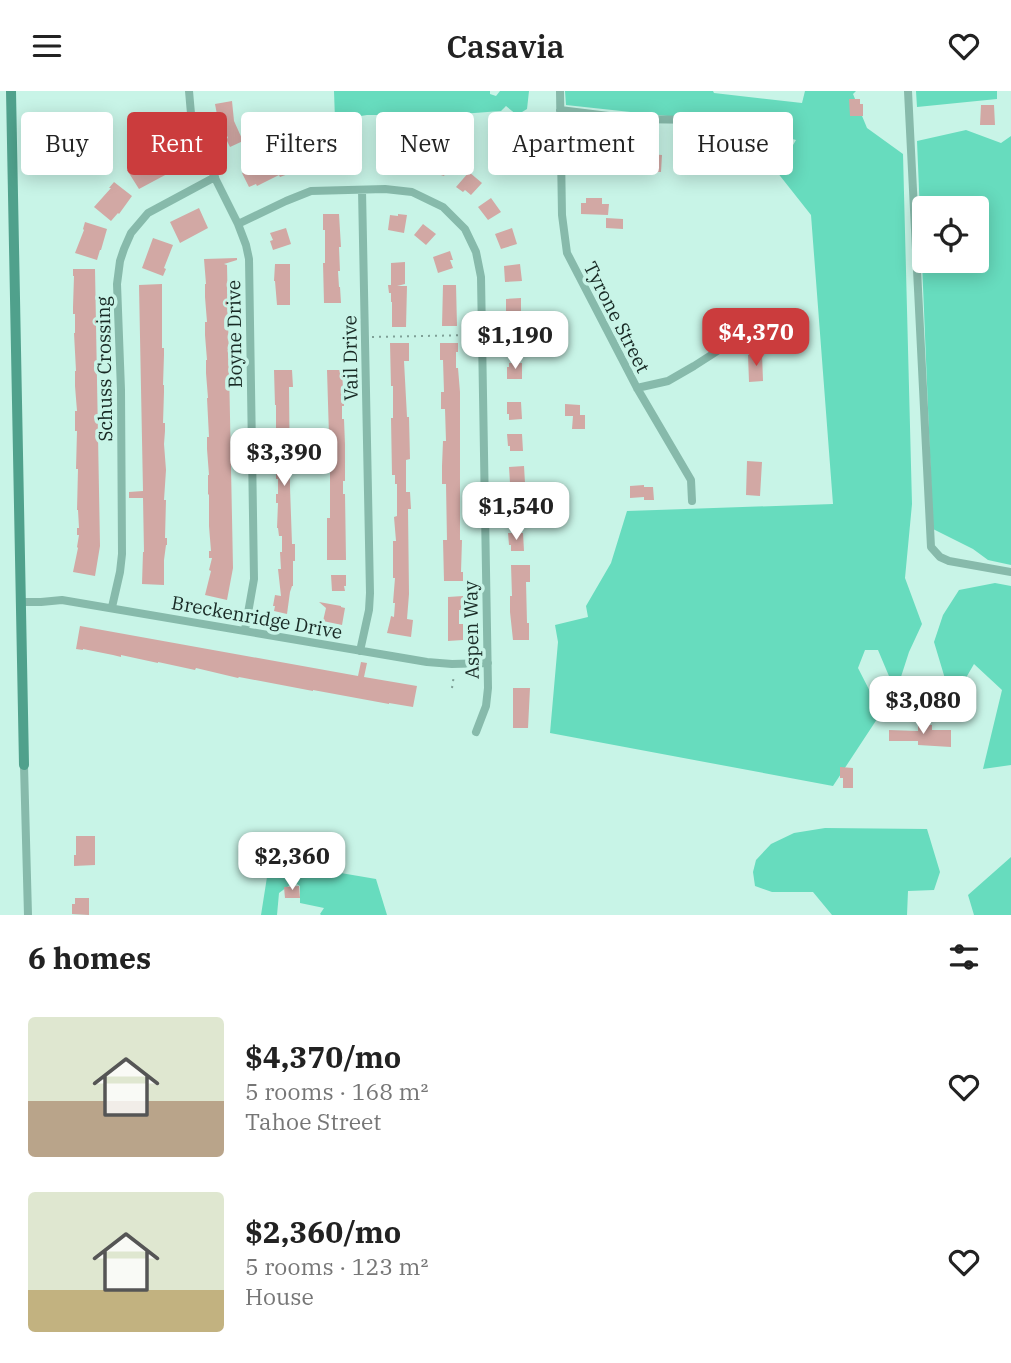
<!DOCTYPE html>
<html lang="en">
<head>
<meta charset="utf-8">
<style>
	body { margin:0; font-family:"IBM Plex Serif",serif; background:#f2f2f2; color:#222; height:100vh; display:flex; flex-direction:column; font-size:26px; white-space:nowrap }
	* { box-sizing:border-box; margin:0 }
	p { font-size:23px; color:#767676 }
	.icon { flex:none; width:38px; height:38px; fill:none; stroke:currentColor; stroke-width:2; stroke-linecap:round; stroke-linejoin:round }
	.map { position:relative; height:824px; overflow:hidden }
	.details { display:flex; flex-direction:column; background:#fff; flex:1 }
	.details>* { flex:none }
	.top-card { position:absolute; left:21px; top:21px; width:970px; height:63px; display:flex; gap:14px }
	.controls { position:absolute; left:912px; top:105px; display:grid; gap:14px }
	.controls a { display:grid; place-items:center; width:77px; height:77px; border-radius:7px; background:#fff; box-shadow:0 4px 18px #0003; font-size:35px }
	.price { position:absolute; translate:-50% -60px; padding:0 16px; border-radius:14px; background:#fff; color:#222; font-size:23px; line-height:46px; filter:drop-shadow(0 2px 4px #0008) }
	.price::after { content:''; position:absolute; left:50%; top:42px; width:21px; height:16px; margin-left:-10px; background:inherit; clip-path:polygon(0 0,100% 0,50% 100%) }
	.price.current { background:#cb3c3d; color:#fff }
	ul { padding:0; list-style:none }
	li { display:flex; align-items:center; gap:21px; height:175px; padding:0 28px }
	li span { display:grid; place-items:center; flex:none; width:196px; height:140px; border-radius:7px; color:#555 }
	li>.icon { margin-inline-start:auto }
	span .icon { width:84px; height:84px; fill:#fffc; stroke-width:1 }
	li b { font-size:30px }
	h2 { display:flex; justify-content:space-between; align-items:center; height:84px; padding:0 28px; font-size:30px }
	.pill { padding:0 24px; border-radius:7px; background:#fff; box-shadow:0 4px 18px #0003; font-size:24px; line-height:63px }
	.pill.current { background:#cb3c3d; color:#fff }
	header { display:flex; justify-content:space-between; align-items:center; height:91px; padding:0 28px; background:#fff; font-size:32px; font-weight:600 }
	.map>svg:first-child { display:block }
	.green { fill:#67dcbe; fill-rule:evenodd }
	.building { fill:#d2a8a4 }
	.lines { fill:none; stroke-linecap:round; stroke-linejoin:round }
	.path { stroke:#7fa097; stroke-width:2; stroke-dasharray:2 5; stroke-linecap:butt }
	.street { stroke:#87baab; stroke-width:8 }
	.secondary { stroke:#50a18c; stroke-width:10 }
	.labels { text-anchor:middle; stroke-width:7; stroke-linejoin:round; paint-order:stroke }
	.street-label { font-size:19px; fill:#182924; stroke:#c8f4e7 }
</style>
</head>
<body>
<header><svg class="icon" aria-label="menu" viewBox="0 0 24 24"><path d="M4 6h16M4 12h16M4 18h16"/></svg>Casavia<svg class="icon" aria-label="heart" viewBox="0 0 24 24"><path d="M12 20l-8-8c-3-5 5-10 8-4 3-6 11-1 8 4z"/></svg></header>
<div class="map">
<svg width="1011" height="824" viewBox="0 0 1011 824">
	<rect width="100%" height="100%" fill="#c8f4e7"/>
	<path class="green" d="M334,0H490V3L496,5L500,0H529L527,18L517,24L506,15L501,20L447,24H367L335,29Z
		M565,0H713L714,2L802,12L805,0H856L853,3L867,37L903,63L912,413L905,487L922,533L909,561L899,592L894,597L878,559H865L858,577L881,622L833,695L550,642L558,551L555,534L588,526L586,515L611,472L627,420L833,413L811,124L777,81L796,49L732,32L566,14Z
		M916,0H997V8L917,16Z
		M966,39L1001,52L1011,45V474L988,469L973,458L933,438L917,50ZM924,117H976V170H924Z
		M995,492L1011,495V674L983,678L1002,599L974,573L952,611L934,551L943,524L959,499Z
		M825,737L927,738L940,781L934,799L908,800L907,824H832L813,801H772L755,795L753,781L756,769L771,753L794,742Z
		M1011,766V824H974L968,804Z
		M294,774L376,788L387,824H321L320,823L324,817L300,812V795L294,791L279,802L277,824H261L267,786Z"/>
	<path class="building" d="M849,8H860V13H863V25H850Z
		M232,10L234,30L243,50L230,56L226,48L228,47L220,29H218L215,13Z
		M981,14H994L995,34H980Z
		M674,55L693,56V57H698L697,68L674,67Z
		M335,57L361,58V72L312,74V77L296,78L292,62L308,59Z
		M408,57L424,60L421,78L405,72Z
		M155,63L167,83L139,98L127,79L150,68L149,67Z
		M436,63L451,71L444,85L428,80Z
		M648,63L662,64L661,81L648,80Z
		M281,67L288,83L280,86L279,84L257,95L256,93L249,96L242,82Z
		M469,81L482,92L471,104L465,99L463,101L456,96Z
		M114,91L132,105L119,123L118,122L111,130L94,116L111,97H109Z
		M491,107L501,121L488,129L478,116Z
		M586,107H602V113H609L608,124L581,123V112H586Z
		M199,117L208,137L180,152L170,131Z
		M323,123H339L341,156H339L340,180H338L339,196H340L341,212H324L323,172H325V139H323Z
		M398,123L407,124L404,142L388,139L390,124L398,125Z
		M606,127L623,128V138L606,137Z
		M85,131L107,138L101,159H100L97,169L75,162L84,139L83,138Z
		M423,133L436,143L426,154L414,144Z
		M286,137L291,153L273,159L270,150L273,149L270,142Z
		M512,137L517,153L501,158L495,143Z
		M153,147L173,154L164,177L166,178L163,185L142,177Z
		M450,160L453,169H450L453,177L438,182L433,166Z
		M237,167V169L224,173L227,174L233,477L227,509L205,504L211,480L209,479L212,467H209V460H211L209,435V403L208,404V384H209L207,358V346H209L207,307H208L206,282V269H207L205,244V231H207L205,206V193H206L204,168Z
		M405,171V193L397,195H407L406,236H392V211H391V202H389L388,194H391V172Z
		M275,173H290V214H277L275,190H274Z
		M520,173L522,190L505,191L504,175Z
		M73,178H95L100,455L95,485L73,481L78,457L77,456L79,444H77V437H79L78,419H77L78,378H76L77,340H75V320H77L75,295V280H76L74,242H75V223H73V216L74,185H73Z
		M162,193V257H164V264L163,294H164V301L163,332H165V340L164,353L166,379L164,409H166L165,447H167V454H166L164,469V494L142,493L143,461H144L143,407H129V401L143,400L139,194Z
		M443,194H456L457,235H442Z
		M521,207V224H506V208Z
		M506,240H522V256H507Z
		M390,252H409V270H404L407,326H409L410,368L406,369V401H410L411,418H408L409,503L407,528L413,529L411,546L387,542L390,530L391,525L394,526L395,512H393L395,487H393V450H396L394,426L397,425V393H395V384H392L391,327H393V295H391Z
		M440,252H458V261H456V277H458L460,301V449H462L461,481H463V490H444L443,449H447L446,393H442V375L443,350H446L445,318H441V301H444L443,269H440Z
		M762,263L763,290L749,291L748,264Z
		M509,272H522V288H507V276H509Z
		M274,279H292L293,296H289L290,396L292,453H295V470H293V495H292L290,501L287,523L274,520L275,515H273L275,504L281,505L278,478H281L280,461H282V445H279L278,437H277L278,412H276V403H278V388H276V379H278L277,363H276V314H275Z
		M327,279H342L344,315H342V328H344L345,354V390H343V403H345L346,469H327V427H330V378Z
		M507,311H521L522,328L509,329V323H507Z
		M565,313L580,314V324H585V338H572L573,325H565Z
		M507,343H522L523,360H510V355H508Z
		M747,370L762,371L760,405L746,404Z
		M524,375L525,392H510L509,376Z
		M644,394V396H653L654,409H644V406L630,407V395Z
		M532,406L533,424L511,425V407Z
		M508,442H523L524,460H511V454H509Z
		M511,474H530V491H526L527,532H529V549H513L510,521V505H512Z
		M331,484H346V495H344L345,500H332Z
		M463,505V515H461L462,519H459V533H463V549L448,550V506Z
		M319,511L341,515V516L345,517L342,534L323,530L326,517Z
		M80,535L358,585L361,571L367,572L364,586L417,595L413,616L389,612V613L313,599V600L239,586L238,587L196,577L195,579L158,571V572L121,564V566L113,564L83,558V559L76,558Z
		M513,597H530L528,637H513Z
		M918,634H932V639H951V656L918,654V650H889V639L918,640Z
		M840,676L853,677V697H843V687H840Z
		M76,745H95V774L74,775V764H76Z
		M299,795L300,807H285L284,796Z
		M75,807H89V824L72,823V813H75Z"/>
	<g class="lines">
		<path class="path" d="M372,246L475,244
			M452,597L454,584"/>
		<path class="street" d="M189,0L192,34L206,69L238,133L246,154L249,168L254,488L245,539
			M560,0L562,124L567,162L637,297L691,389L692,410
			M908,0L931,456L940,466L949,470L1011,481
			M560,19L633,28L702,29
			M238,133L286,110L311,100L385,98L412,101L443,116L465,138L476,161L481,186L488,597L486,615L476,641
			M637,297L668,290L694,275L733,250L763,245L797,247
			M21,511H41L62,509L427,571L452,573L488,572
			M112,516L120,481L122,463L121,299L117,193L120,170L124,158L131,142L148,122L215,86
			M360,560L369,519L370,502L362,99
			M24,674L28,824"/>
		<path class="secondary" d="M11,0L24,674"/>
	</g>
	<g class="labels">
		<g class="street-label">
			<text transform="translate(617 226) rotate(63)" y="7">Tyrone Street</text>
			<text transform="translate(234 243) rotate(-91)" y="7">Boyne Drive</text>
			<text transform="translate(350 267) rotate(-91)" y="7">Vail Drive</text>
			<text transform="translate(104 278) rotate(-91)" y="7">Schuss Crossing</text>
			<text transform="translate(257 526) rotate(10)" y="7">Breckenridge Drive</text>
			<text transform="translate(471 539) rotate(-91)" y="7">Aspen Way</text>
		</g>
	</g>
</svg>
<div class="controls">
<a><svg class="icon" aria-label="locate" viewBox="0 0 24 24"><circle cx="12" cy="12" r="6"/><path d="M12 2v4M12 18v4M2 12h4M18 12h4"/></svg></a>
</div>
<b class="price current" style="left:756px;top:277px">$4,370</b>
<b class="price" style="left:515px;top:280px">$1,190</b>
<b class="price" style="left:284px;top:397px">$3,390</b>
<b class="price" style="left:516px;top:451px">$1,540</b>
<b class="price" style="left:923px;top:645px">$3,080</b>
<b class="price" style="left:292px;top:801px">$2,360</b>
<div class="top-card">
<a class="pill">Buy</a>
<a class="pill current">Rent</a>
<a class="pill">Filters</a>
<a class="pill">New</a>
<a class="pill">Apartment</a>
<a class="pill">House</a>
</div>
</div>
<section class="details">
<h2>6 homes<svg class="icon" aria-label="filters" viewBox="0 0 24 24"><path d="M4 7h16M4 17h16"/><circle cx="9" cy="7" r="2"/><circle cx="15" cy="17" r="2"/></svg></h2>
<ul>
<li><span style="background:linear-gradient(#dfe7d0 60%,#b9a48a 0)"><svg class="icon" aria-label="home" viewBox="0 0 24 24"><path d="M3 11l9-7 9 7M6 9v11h12V9"/></svg></span><div><b>$4,370/mo</b><p>5 rooms · 168 m²</p><p>Tahoe Street</p></div><svg class="icon" aria-label="heart" viewBox="0 0 24 24"><path d="M12 20l-8-8c-3-5 5-10 8-4 3-6 11-1 8 4z"/></svg></li>
<li><span style="background:linear-gradient(#dfe7d0 70%,#c2b280 0)"><svg class="icon" aria-label="home" viewBox="0 0 24 24"><path d="M3 11l9-7 9 7M6 9v11h12V9"/></svg></span><div><b>$2,360/mo</b><p>5 rooms · 123 m²</p><p>House</p></div><svg class="icon" aria-label="heart" viewBox="0 0 24 24"><path d="M12 20l-8-8c-3-5 5-10 8-4 3-6 11-1 8 4z"/></svg></li>
</ul>
</section>
</body>
</html>
